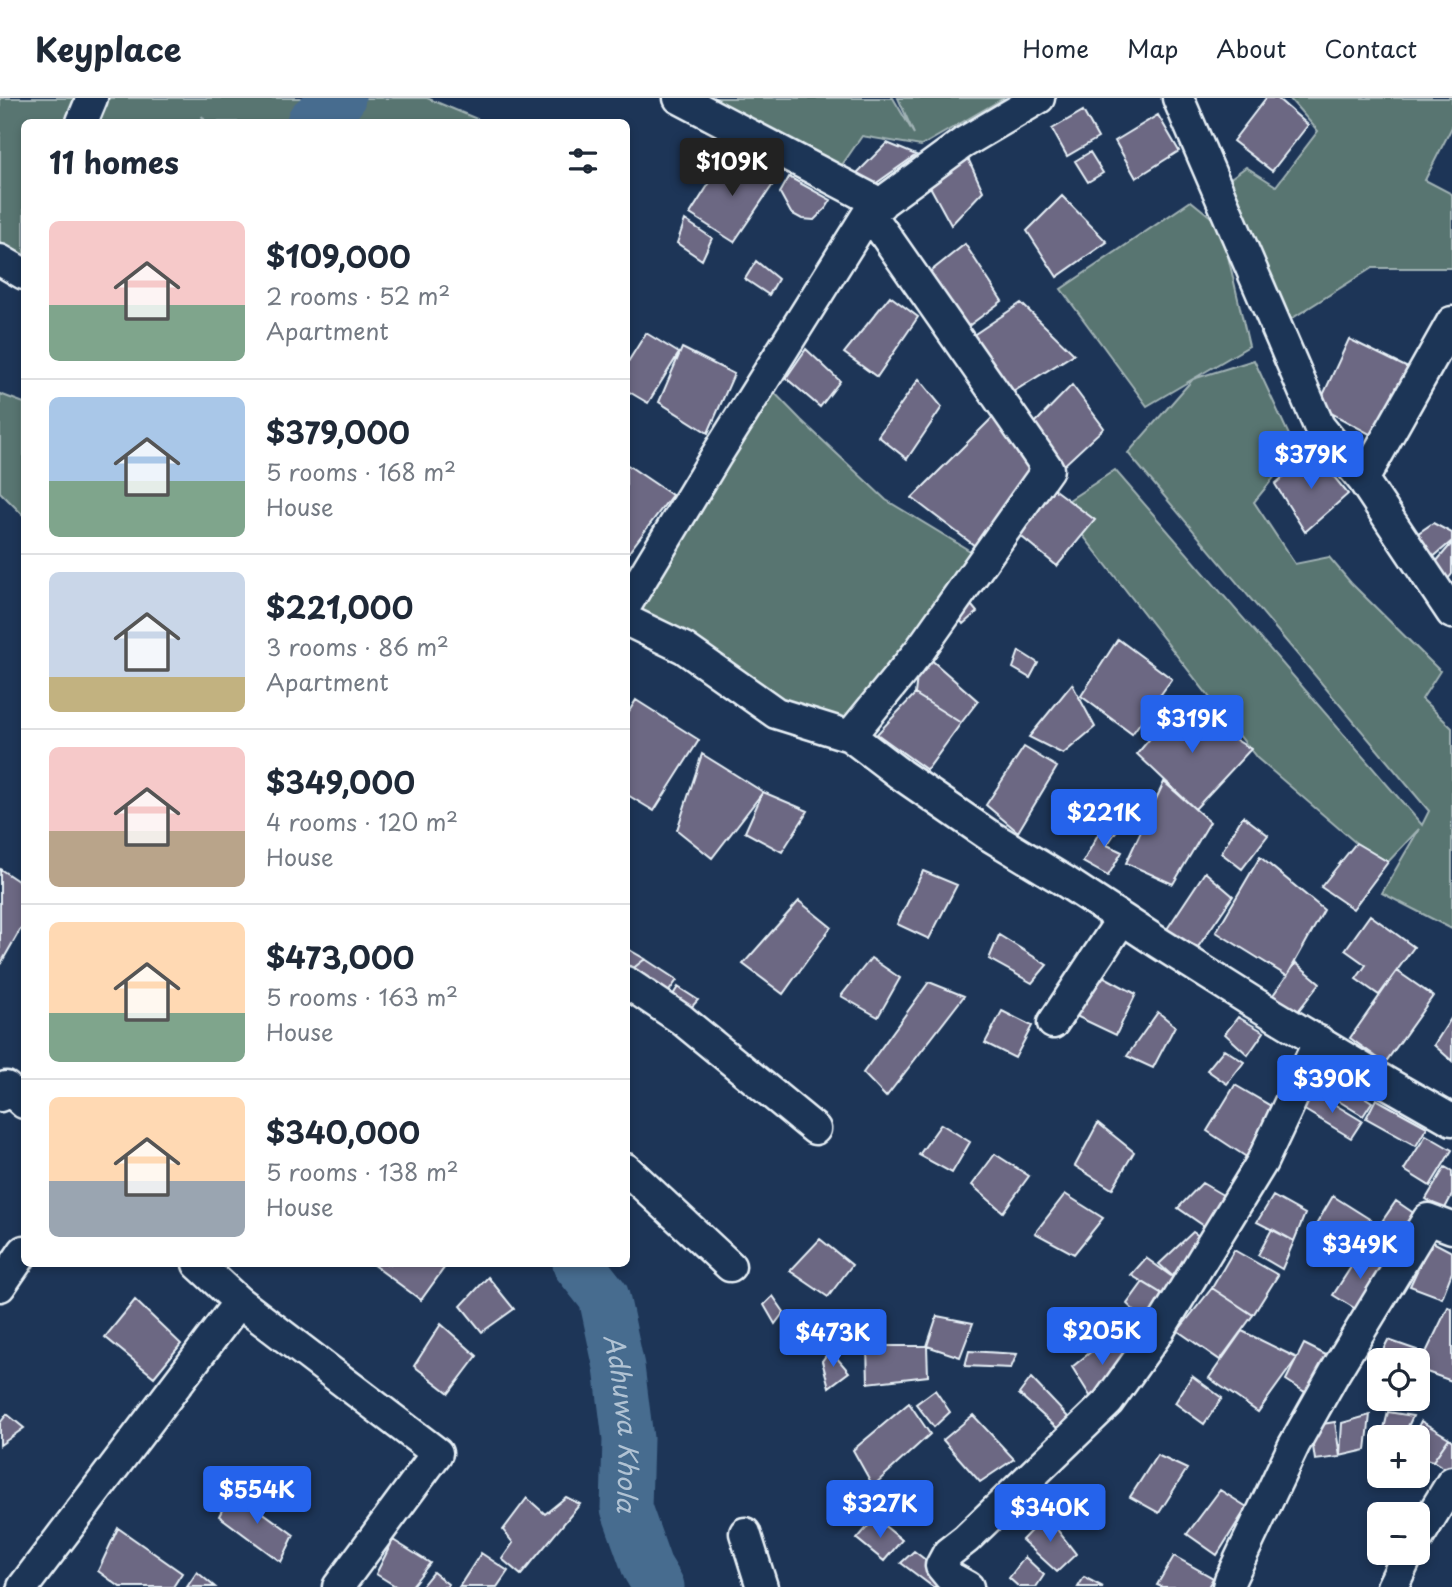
<!DOCTYPE html>
<html lang="en">
<head>
<meta charset="utf-8">
<style>
	body { margin:0; font-family:"Playpen Sans",sans-serif; background:#f2f2f3; color:#1f2937; height:100vh; display:flex; flex-direction:column; font-size:26px; white-space:nowrap }
	* { box-sizing:border-box; margin:0 }
	p { font-size:23px; color:#747a83 }
	.icon { flex:none; width:38px; height:38px; fill:none; stroke:currentColor; stroke-width:2; stroke-linecap:round; stroke-linejoin:round }
	.map { position:relative; flex:1; overflow:hidden }
	.drawer { position:absolute; left:21px; top:21px; width:609px; height:1148px; display:flex; flex-direction:column; background:#fff; border-radius:10px; box-shadow:0 4px 10px #0003 }
	.drawer>* { flex:none }
	.fabs { position:absolute; left:1367px; top:1250px; display:grid; gap:14px }
	.fabs a { display:grid; place-items:center; width:63px; height:63px; border-radius:10px; background:#fff; box-shadow:0 4px 10px #0003; font-size:35px }
	.price { position:absolute; translate:-50% -60px; padding:0 16px; border-radius:7px; background:#2563eb; color:#fff; font-size:23px; line-height:46px; filter:drop-shadow(0 2px 4px #0008) }
	.price::after { content:''; position:absolute; left:50%; top:42px; width:21px; height:16px; margin-left:-10px; background:inherit; clip-path:polygon(0 0,100% 0,50% 100%) }
	.price.active { background:#222; color:#fff }
	ul { padding:0; list-style:none }
	li { display:flex; align-items:center; gap:21px; height:175px; padding:0 28px }
	li+li { border-top:2px solid #e0e1e3 }
	li span { display:grid; place-items:center; flex:none; width:196px; height:140px; border-radius:10px; color:#555 }
	li>.icon { margin-inline-start:auto }
	span .icon { width:84px; height:84px; fill:#fffc; stroke-width:1 }
	li b { font-size:30px }
	h2 { display:flex; justify-content:space-between; align-items:center; height:84px; padding:0 28px; font-size:30px }
	header { display:flex; align-items:center; gap:42px; box-sizing:border-box; height:98px; padding:0 35px; background:#fff; border-bottom:2px solid #e0e1e3 }
	header strong { font-size:33px }
	nav { display:flex; gap:38px; margin-inline-start:auto; font-size:24px }
	.map>svg:first-child { display:block }
	.green { fill:#597471; stroke:#a0b2b4; stroke-width:2 }
	.lines { fill:none; stroke-linecap:round; stroke-linejoin:round }
	.river { stroke:#476c8f; stroke-width:51 }
	.building { fill:#6c6783; stroke:#e8f1f8; stroke-width:2 }
	.minor-casing { stroke:#e8f1f8; stroke-width:35 }
	.minor { stroke:#1d3557; stroke-width:30 }
	.labels { text-anchor:middle; stroke-width:7; stroke-linejoin:round; paint-order:stroke }
	.water-label { font-size:26px; font-style:italic; fill:#b0c2d3; stroke:#1d3557 }
</style>
</head>
<body>
<header>
<strong>Keyplace</strong>
<nav><a>Home</a><a>Map</a><a>About</a><a>Contact</a></nav>
</header>
<div class="map">
<svg width="1452" height="1489" viewBox="0 0 1452 1489">
	<rect width="100%" height="100%" fill="#1d3557"/>
	<filter id="ink" filterUnits="userSpaceOnUse"><feTurbulence type="fractalNoise" baseFrequency=".0143" numOctaves="2"/><feDisplacementMap in="SourceGraphic" scale="14" xChannelSelector="R" yChannelSelector="G"/><feConvolveMatrix kernelMatrix="1 2 1 2 8 2 1 2 1" color-interpolation-filters="sRGB"/></filter>
	<g filter="url(#ink)">
		<path class="green" d="M0,0H427L484,24H206L202,18L204,24H24V176L0,162Z
			M681,0H893L914,36L898,0H1004L921,48L862,38L833,80Z
			M1289,0H1452V29L1425,82L1452,96V170H1372L1264,238L1224,141L1249,248L1193,281L1254,262L1296,352L1254,404L1295,466L1329,459L1351,485L1440,573L1422,601L1452,630V831L1382,795L1419,731L1388,764L1356,745L1257,660L1060,408L1115,372L1422,727L1429,713L1128,355L1193,281L1147,308L1061,191L1191,103L1217,124L1207,97L1246,69L1276,88L1318,33Z
			M763,283L801,322L886,402L985,462L850,638L776,615L627,507Z
			M0,296L24,305V418L0,394Z"/>
		<g class="lines">
			<g class="river">
				<path d="M312,24L340,0"/>
				<path id="s1" d="M578,1166L604,1199L619,1269L628,1341L626,1410L647,1469L659,1489"/>
			</g>
		</g>
		<path class="building" d="M1266,0H1277L1308,27L1272,73L1233,43Z
			M1083,13L1098,40L1067,58L1052,31Z
			M1158,17L1179,53L1136,80L1115,43Z
			M887,45L916,57L868,91L852,80Z
			M1090,54L1103,75L1088,84L1075,63Z
			M966,56L983,93L951,127L927,83Z
			M726,59L776,82L734,144L690,116Z
			M789,79L831,102L826,110L814,122L802,121L791,115L780,95Z
			M1062,98L1107,144L1057,179L1027,133Z
			M685,122L712,140L702,162L677,145Z
			M965,146L1002,203L963,232L926,177Z
			M756,163L778,181L769,197L745,181Z
			M890,198L918,219L877,279L844,255Z
			M1021,205L1074,256L1008,297L969,240Z
			M646,235L679,255L648,305L626,292V267Z
			M1349,241L1414,273L1377,340L1318,308Z
			M682,250L734,276L708,335L659,304Z
			M806,251L840,283L820,309L786,280Z
			M919,281L942,309L907,361L878,338Z
			M1072,287L1104,330L1060,371L1032,328Z
			M993,319L1033,371L979,451L912,400Z
			M1313,353L1348,396L1305,434L1275,386Z
			M626,366L672,397L626,458Z
			M1048,387L1095,422L1057,468L1017,435Z
			M1433,425L1452,435V443L1424,467L1408,442Z
			M1452,445V476L1444,486L1430,471Z
			M966,501L977,514L963,526L953,512Z
			M1118,541L1172,581L1132,636L1081,598Z
			M920,552L978,603L961,625L915,596Z
			M1019,553L1038,565L1030,580L1013,570Z
			M1072,586L1095,629L1063,656L1029,639Z
			M915,596L961,625L927,672L877,636Z
			M636,602L699,642L654,713L626,696V618Z
			M1178,607L1251,651L1195,711L1137,656Z
			M1024,649L1057,669L1018,734L986,707Z
			M702,656L763,694L712,760L677,732Z
			M1164,684L1210,724L1173,786L1126,765Z
			M763,694L808,713L782,754L745,734Z
			M1109,716L1119,729L1107,747L1122,754L1108,778L1083,764Z
			M1243,718L1268,737L1242,771L1221,755Z
			M1356,745L1388,764L1353,811L1321,789Z
			M1260,759L1324,812L1287,878L1216,834Z
			M0,771L24,787V825L0,867Z
			M923,773L957,787L929,841L897,826Z
			M1205,774L1233,798L1198,849L1165,834Z
			M799,803L831,829L783,896L743,866Z
			M1370,817L1414,849L1379,897L1356,881L1366,867L1345,852Z
			M999,837L1047,867L1032,885L989,861Z
			M626,850L645,861L631,872L626,869Z
			M871,860L900,880L878,919L841,898Z
			M645,861L677,882L667,896L631,872Z
			M1296,865L1320,885L1291,922L1268,904Z
			M1397,873L1433,898L1385,965L1350,940Z
			M1099,876L1136,896L1116,937L1074,917Z
			M929,884L964,898L886,999L863,975Z
			M678,889L698,902L689,912L671,900Z
			M1002,913L1032,928L1015,960L985,945Z
			M1158,914L1175,928L1153,970L1127,958Z
			M1238,919L1264,934L1248,957L1225,936Z
			M1452,919V963L1434,947Z
			M1224,951L1244,964L1227,986L1207,972Z
			M1328,976L1372,1004L1363,1018L1319,991Z
			M1235,987L1283,1015L1248,1060L1207,1033Z
			M1314,994L1362,1023L1351,1040L1303,1011Z
			M1376,1001L1427,1029L1416,1048L1366,1020Z
			M1098,1025L1134,1054L1112,1091L1075,1068Z
			M941,1026L970,1044L952,1075L919,1057Z
			M1426,1037L1452,1052L1430,1088L1404,1072Z
			M995,1056L1029,1078L1003,1114L972,1087Z
			M1445,1069L1452,1073V1097L1444,1112L1426,1101Z
			M1202,1085L1228,1100L1210,1132L1178,1110Z
			M1065,1096L1103,1120L1074,1156L1035,1135Z
			M1273,1098L1305,1116L1294,1143L1257,1124Z
			M1333,1098L1371,1122L1348,1155L1313,1132Z
			M1396,1103L1418,1118L1390,1160L1366,1147Z
			M1272,1131L1294,1143L1282,1171L1258,1157Z
			M1193,1134L1208,1144L1178,1183L1159,1166Z
			M820,1141L852,1167L828,1199L790,1173Z
			M1431,1143L1452,1154V1174L1442,1200L1410,1188Z
			M1234,1152L1278,1177L1253,1217L1212,1190Z
			M1362,1152L1387,1169L1359,1213L1333,1197Z
			M1146,1160L1178,1183L1164,1197L1131,1177Z
			M372,1166H447L421,1202Z
			M488,1179L514,1211L482,1234L461,1208Z
			M1143,1184L1164,1197L1145,1223L1127,1206Z
			M1212,1190L1253,1217L1220,1262L1178,1233Z
			M773,1198L784,1214L775,1226L764,1207Z
			M135,1202L181,1246L154,1279L105,1239Z
			M1448,1209L1452,1211V1283L1418,1271Z
			M937,1218L973,1225L960,1259L927,1248Z
			M808,1219L820,1232L808,1245L798,1231Z
			M441,1226L477,1258L449,1295L414,1268Z
			M1242,1233L1297,1260L1258,1314L1209,1280Z
			M1108,1240L1135,1265L1092,1301L1072,1269Z
			M1388,1242L1417,1252L1412,1262H1379V1267L1376,1266Z
			M1304,1246L1330,1259L1308,1296L1286,1282Z
			M867,1248H927L928,1278L868,1285Z
			M830,1252L849,1274L829,1289L822,1263Z
			M969,1253L1017,1256L1011,1270L965,1268Z
			M1192,1278L1222,1300L1204,1326L1175,1305Z
			M1031,1280L1068,1319L1057,1330L1019,1296Z
			M935,1292L950,1314L934,1329L916,1306Z
			M909,1305L930,1336L873,1388L853,1352Z
			M1388,1314L1413,1318L1403,1339H1382Z
			M7,1316L24,1330L0,1347V1325Z
			M973,1317L1014,1361L980,1384L943,1342Z
			M1370,1317L1366,1352L1340,1358L1342,1325Z
			M1421,1323L1449,1340L1433,1363L1418,1359V1339H1413Z
			M1335,1324L1340,1359L1315,1362L1310,1328Z
			M1449,1340L1452,1343V1375L1433,1363Z
			M1157,1357L1187,1371L1159,1415L1130,1399Z
			M873,1388L892,1404L879,1420L860,1405Z
			M232,1392L294,1437L281,1464L219,1418Z
			M1220,1392L1247,1409L1217,1457L1187,1436Z
			M566,1399L580,1406L521,1477L502,1461L513,1445L503,1432L527,1400L545,1416Z
			M1046,1417L1076,1456L1057,1474L1022,1442Z
			M875,1420L902,1442L884,1463L857,1441Z
			M118,1430L182,1475L173,1489H120L98,1473Z
			M393,1442L430,1465L411,1489H397L376,1476Z
			M914,1453L945,1477L936,1489H933L901,1465Z
			M481,1455L508,1473L497,1489H459Z
			M1174,1458L1213,1480L1208,1489H1162L1157,1487Z
			M1025,1459L1044,1477L1036,1489H1019L1009,1480Z
			M197,1474L215,1489H187Z
			M433,1474L448,1486L447,1489H421Z
			M1084,1479L1103,1489H1078Z"/>
		<g class="lines">
			<defs>
				<path id="minor" d="M679,0L881,106
					M1178,0L1319,328L1363,382L1452,515
					M82,24L92,0
					M0,162L24,176
					M1363,382L1452,224
					M626,507L716,358L869,114L963,45L1039,0
					M626,522L684,550L776,615L850,638L900,676L987,736L1063,782L1159,845L1251,903L1387,985L1452,1022
					M850,638L920,552L1048,371L869,114
					M626,884L681,921L815,1031
					M1053,925L1122,821
					M0,998L6,989L24,1005
					M626,1071L730,1168
					M198,1166L239,1204L437,1355L338,1489
					M0,1188L24,1153
					M745,1435L762,1489
					M1418,1440L1452,1384
					M23,1489L239,1204
					M968,1489L950,1479L941,1468L948,1455L966,1441L1108,1304L1158,1234L1262,1064L1319,943
					M1228,1489L1230,1482L1294,1347L1335,1274L1428,1121L1452,1130
					M1392,1489L1409,1454"/>
			</defs>
			<use href="#minor" class="minor-casing"/>
			<use href="#minor" class="minor"/>
		</g>
	</g>
	<g class="labels">
		<g class="water-label">
			<text dy="9" stroke="none"><textPath href="#s1" startOffset="170">Adhuwa Khola</textPath></text>
		</g>
	</g>
</svg>
<div class="fabs">
<a><svg class="icon" aria-label="locate" viewBox="0 0 24 24"><circle cx="12" cy="12" r="6"/><path d="M12 2v4M12 18v4M2 12h4M18 12h4"/></svg></a>
<a>+</a>
<a>−</a>
</div>
<b class="price active" style="left:732px;top:100px">$109K</b>
<b class="price" style="left:1311px;top:393px">$379K</b>
<b class="price" style="left:1192px;top:657px">$319K</b>
<b class="price" style="left:1104px;top:751px">$221K</b>
<b class="price" style="left:1332px;top:1017px">$390K</b>
<b class="price" style="left:1360px;top:1183px">$349K</b>
<b class="price" style="left:1102px;top:1269px">$205K</b>
<b class="price" style="left:833px;top:1271px">$473K</b>
<b class="price" style="left:257px;top:1428px">$554K</b>
<b class="price" style="left:880px;top:1442px">$327K</b>
<b class="price" style="left:1050px;top:1446px">$340K</b>
<section class="drawer">
<h2>11 homes<svg class="icon" aria-label="filters" viewBox="0 0 24 24"><path d="M4 7h16M4 17h16"/><circle cx="9" cy="7" r="2"/><circle cx="15" cy="17" r="2"/></svg></h2>
<ul>
<li><span style="background:linear-gradient(#f6c9c9 60%,#7fa58c 0)"><svg class="icon" aria-label="home" viewBox="0 0 24 24"><path d="M3 11l9-7 9 7M6 9v11h12V9"/></svg></span><div><b>$109,000</b><p>2 rooms · 52 m²</p><p>Apartment</p></div></li>
<li><span style="background:linear-gradient(#a9c7e8 60%,#7fa58c 0)"><svg class="icon" aria-label="home" viewBox="0 0 24 24"><path d="M3 11l9-7 9 7M6 9v11h12V9"/></svg></span><div><b>$379,000</b><p>5 rooms · 168 m²</p><p>House</p></div></li>
<li><span style="background:linear-gradient(#c9d6e8 75%,#c2b280 0)"><svg class="icon" aria-label="home" viewBox="0 0 24 24"><path d="M3 11l9-7 9 7M6 9v11h12V9"/></svg></span><div><b>$221,000</b><p>3 rooms · 86 m²</p><p>Apartment</p></div></li>
<li><span style="background:linear-gradient(#f6c9c9 60%,#b9a48a 0)"><svg class="icon" aria-label="home" viewBox="0 0 24 24"><path d="M3 11l9-7 9 7M6 9v11h12V9"/></svg></span><div><b>$349,000</b><p>4 rooms · 120 m²</p><p>House</p></div></li>
<li><span style="background:linear-gradient(#ffd9b3 65%,#7fa58c 0)"><svg class="icon" aria-label="home" viewBox="0 0 24 24"><path d="M3 11l9-7 9 7M6 9v11h12V9"/></svg></span><div><b>$473,000</b><p>5 rooms · 163 m²</p><p>House</p></div></li>
<li><span style="background:linear-gradient(#ffd9b3 60%,#9aa5b1 0)"><svg class="icon" aria-label="home" viewBox="0 0 24 24"><path d="M3 11l9-7 9 7M6 9v11h12V9"/></svg></span><div><b>$340,000</b><p>5 rooms · 138 m²</p><p>House</p></div></li>
</ul>
</section>
</div>
</body>
</html>
